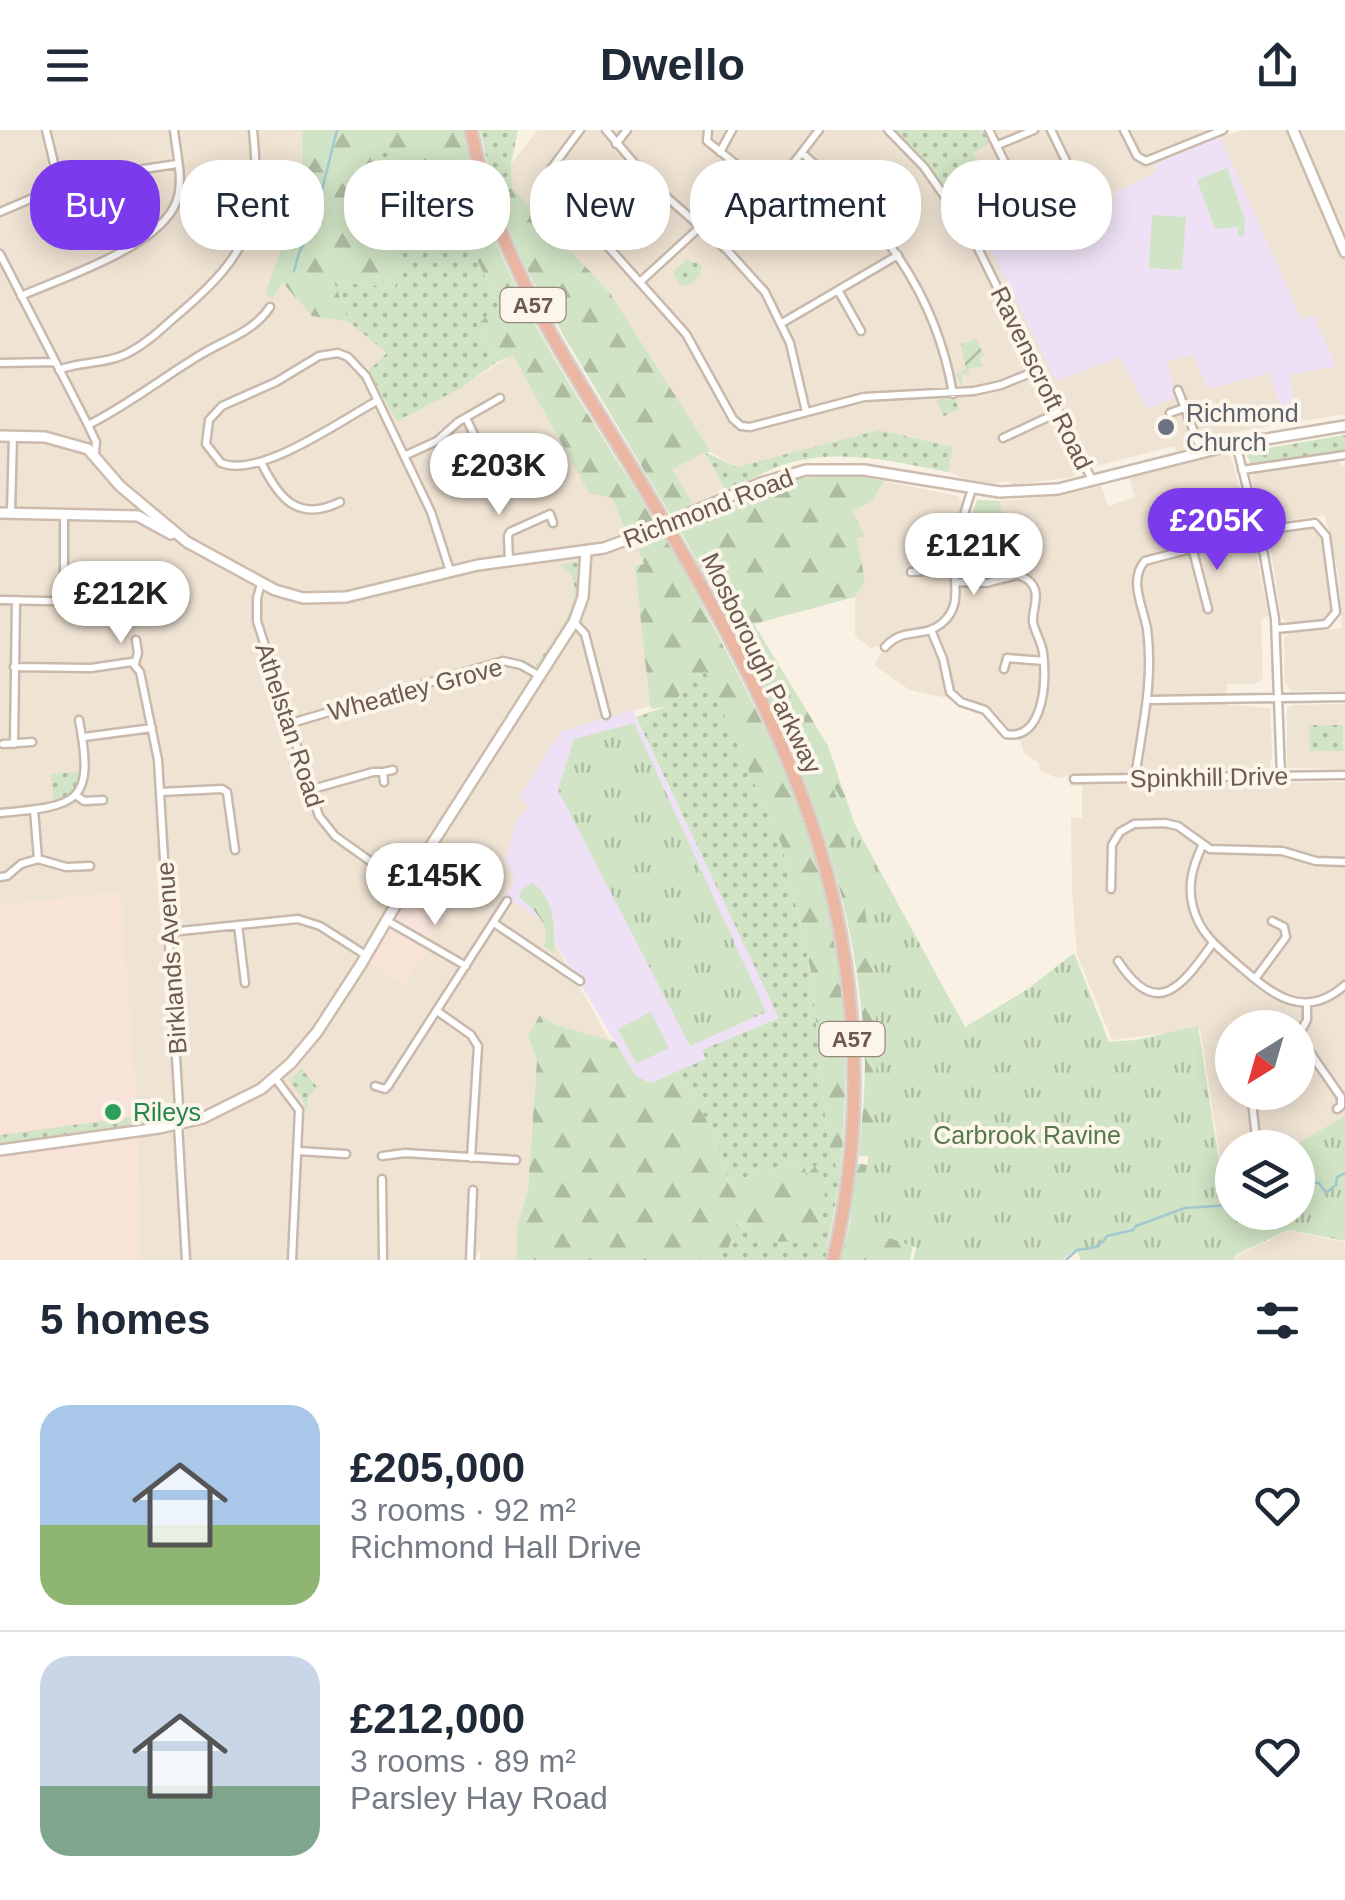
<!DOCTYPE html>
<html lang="en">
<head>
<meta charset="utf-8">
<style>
	body { margin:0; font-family:Helvetica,sans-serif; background:#f2f2f3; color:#1f2937; height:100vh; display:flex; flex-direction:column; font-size:38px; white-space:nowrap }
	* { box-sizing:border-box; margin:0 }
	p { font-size:32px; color:#747a83 }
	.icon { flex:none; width:55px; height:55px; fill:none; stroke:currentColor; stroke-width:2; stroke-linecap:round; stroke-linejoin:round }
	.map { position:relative; height:1130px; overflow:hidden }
	.details { display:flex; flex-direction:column; background:#fff; flex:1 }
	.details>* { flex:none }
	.guide { position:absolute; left:30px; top:30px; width:1285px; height:90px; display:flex; gap:20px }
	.needle { width:65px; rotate:217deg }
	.controls { position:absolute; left:1215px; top:880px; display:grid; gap:20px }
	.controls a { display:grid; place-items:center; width:100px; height:100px; border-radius:50%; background:#fff; box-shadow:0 5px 25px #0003; font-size:50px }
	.price { position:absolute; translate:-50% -85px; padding:0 22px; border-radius:35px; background:#fff; color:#222; font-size:32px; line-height:65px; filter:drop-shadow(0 2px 5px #0008) }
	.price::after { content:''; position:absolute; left:50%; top:60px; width:30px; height:22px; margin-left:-15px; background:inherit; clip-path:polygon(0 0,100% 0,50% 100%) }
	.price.active { background:#7c3aed; color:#fff }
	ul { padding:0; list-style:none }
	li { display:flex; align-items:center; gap:30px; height:250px; padding:0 40px }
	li+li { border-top:2px solid #e0e1e3 }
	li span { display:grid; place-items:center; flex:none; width:280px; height:200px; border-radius:30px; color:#555 }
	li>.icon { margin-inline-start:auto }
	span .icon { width:120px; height:120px; fill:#fffc; stroke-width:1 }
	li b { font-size:42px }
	h2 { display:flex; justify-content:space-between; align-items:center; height:120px; padding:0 40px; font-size:42px }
	.pill { padding:0 35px; border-radius:40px; background:#fff; box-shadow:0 5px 25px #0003; font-size:35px; line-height:90px }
	.pill.active { background:#7c3aed; color:#fff }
	header { display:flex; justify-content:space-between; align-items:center; height:130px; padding:0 40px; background:#fff; font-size:45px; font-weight:700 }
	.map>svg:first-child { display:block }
	.residential { fill:#efe3d3; fill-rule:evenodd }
	.commercial { fill:#f8e3d9 }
	.education { fill:#eee1f5 }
	.grass { fill:url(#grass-dots) }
	.forest { fill:url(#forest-firs) }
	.park { fill:url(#park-tufts) }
	.garden { fill:url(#garden-furrows) }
	.pitch { fill:#d1e4c5 }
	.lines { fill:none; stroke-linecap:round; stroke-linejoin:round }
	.stream { stroke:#a3c8d0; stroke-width:2.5 }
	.street-casing { stroke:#c8b9ac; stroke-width:11 }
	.secondary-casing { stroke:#cdbbad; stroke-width:14 }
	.highway-casing { stroke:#d6d1cd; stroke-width:16 }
	.street { stroke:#fff; stroke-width:6 }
	.secondary { stroke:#fff; stroke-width:9 }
	.highway { stroke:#ebb7a3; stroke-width:11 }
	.secondary-bridge-casing { stroke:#cdbbad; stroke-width:14; stroke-linecap:butt }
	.secondary-bridge { stroke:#fff; stroke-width:9 }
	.worship-dot { fill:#6b7280; stroke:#fcf5e9; stroke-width:4 }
	.leisure-dot { fill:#2e9e5b; stroke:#fcf5e9; stroke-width:4 }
	.labels { text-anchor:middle; stroke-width:8; stroke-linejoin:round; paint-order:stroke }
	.shield { fill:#fcf5e9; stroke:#98887c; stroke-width:2.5 }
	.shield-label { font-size:22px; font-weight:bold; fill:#6d594d }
	.street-label { font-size:25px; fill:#6d594d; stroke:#fcf5e9 }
	.worship-label { font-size:25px; fill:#5b616d; stroke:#fcf5e9; text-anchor:start }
	.leisure-label { font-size:25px; fill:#27864d; stroke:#fcf5e9; text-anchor:start }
	.park-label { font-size:25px; fill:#56784a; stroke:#fcf5e9 }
</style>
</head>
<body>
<header><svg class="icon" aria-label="menu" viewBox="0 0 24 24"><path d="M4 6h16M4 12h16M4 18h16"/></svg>Dwello<svg class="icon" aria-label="share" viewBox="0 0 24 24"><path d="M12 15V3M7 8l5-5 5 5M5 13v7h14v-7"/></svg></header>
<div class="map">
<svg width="1345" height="1130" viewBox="0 0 1345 1130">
	<defs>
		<pattern id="grass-dots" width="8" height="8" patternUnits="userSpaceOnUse" patternTransform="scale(2.5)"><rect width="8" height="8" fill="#d1e4c5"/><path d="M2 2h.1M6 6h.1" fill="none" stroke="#aebca2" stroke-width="1.8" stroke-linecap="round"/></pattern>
		<pattern id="forest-firs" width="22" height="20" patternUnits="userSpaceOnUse" patternTransform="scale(2.5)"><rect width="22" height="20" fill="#d1e4c5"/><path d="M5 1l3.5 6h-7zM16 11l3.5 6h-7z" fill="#aebca2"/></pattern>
		<pattern id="park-tufts" width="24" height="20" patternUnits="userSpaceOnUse" patternTransform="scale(2.5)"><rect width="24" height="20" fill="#d1e4c5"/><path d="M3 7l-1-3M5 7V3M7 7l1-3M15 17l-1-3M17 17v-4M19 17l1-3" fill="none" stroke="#aebca2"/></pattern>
		<pattern id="garden-furrows" width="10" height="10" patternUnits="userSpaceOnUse" patternTransform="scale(2.5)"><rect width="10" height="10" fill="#d1e4c5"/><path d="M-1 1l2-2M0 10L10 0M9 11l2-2" fill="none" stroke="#aebca2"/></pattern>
	</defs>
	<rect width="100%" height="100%" fill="#f9f1e4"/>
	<path class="residential" d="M0,0H302L303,55L265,164L281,151L312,186L349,192L387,223L461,258L513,224L589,362L612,368L626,402L638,419L644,434L635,436L650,576L560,602L529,676L515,694V750L505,766L542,791L610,911L556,895L540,885L528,905L537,930L528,1060L517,1097L516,1130H480V1119L473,1130H139L137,985L120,762L0,776ZM429,817L403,854L364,829Z
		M538,0H1218L1221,6L1244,0H1345V284L1229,303L1189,318L1177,321L1174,316L1100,335L1079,341L1073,347L1014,355L1008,351L994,353L969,350L948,342L953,317L879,300L736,337L711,322L610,163L512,58L511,34Z
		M705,322L726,361L693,375L673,338Z
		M1227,324L1231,327L1254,412L1268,485L1261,490L1263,548L1255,554H1227V575L1270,578L1272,625L1270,638L1228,640V653L1345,652V989L1297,1017L1232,1018V1043L1223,1046L1200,899L1112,910L1077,824L1072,760L1071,688H1082V656H1070L1069,646L1057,648L1039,640V633L1024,623L1021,611L1001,606L980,582L951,569L910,560L874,535L884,518L881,516L870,518L855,505V467L864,450L857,408L864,407L852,381L871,372L884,351L958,366L962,373L958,396L989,400L993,392H1004L1000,371L1065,365L1101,356L1108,376L1135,367L1129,348ZM1232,898H1298V962H1232Z
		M1335,330L1345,337V561H1291L1285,554L1284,508L1289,503L1342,498L1338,442L1325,385L1272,393L1264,392L1251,347L1258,342Z
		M1307,397L1314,398L1320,405L1332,481L1326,489L1289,493L1281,487L1269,407Z
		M1345,574V639L1287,638V578L1291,575Z
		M1288,1101L1344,1112L1345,1130H1234L1238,1125Z"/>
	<path class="commercial" d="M411,748L451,775L425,813L430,816L403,855L363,828Z
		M121,762L137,985L139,1130H0V776Z"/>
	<path class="education" d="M1220,6L1302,190L1314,186L1336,236L1289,245L1299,292L1286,294L1269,243L1208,259L1193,225L1167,232L1177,267L1147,279L1120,227L1056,251L988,114L1038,91L1042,100L1116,69L1113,63L1155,42V34Z
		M632,580L780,888L703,920L706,929L652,953L636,946L542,791L505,766L515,750L505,730L515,694L528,676L519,667L560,602Z"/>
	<path class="grass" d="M480,0H518L511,34L512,58L495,64Z
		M894,0H982L990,12L973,24L982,36L1000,33L1028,96L981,116L927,34Z
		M382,18L432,52L453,50L476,128L499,175L477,195L497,232L461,258L397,291L368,241L387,223L349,192L333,152L395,157L364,72Z
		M687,129L701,135V144L688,156L680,155L673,142Z
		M1010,255L992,262L947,269L955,270L959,279L944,286L936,271L941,269L923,268L962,266Z
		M879,300L953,317L948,342C895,332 845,319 792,332C770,338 748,351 726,361L705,322L736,337Z
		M1345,305V321L1257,335H1252L1247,326L1251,321Z
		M579,431L583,433L578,477L541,535H536C552,511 597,459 561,435Z
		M705,540L782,716L811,841L828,1013L840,1048L825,1130H699L737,1091L754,1111L819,1032L805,1048L798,1031L728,1053L720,1014L678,941L706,929L702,920L779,888L636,587L668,576Z
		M1309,595H1343V621H1310Z
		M79,642C78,659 71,668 54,672L51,644Z
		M301,938L317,957L308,967L307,981L301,966L290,951Z
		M172,984L169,991L0,1015V1005L132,987L134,992Z"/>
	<path class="forest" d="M302,0H464C485,140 582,271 654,390L626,402L612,368L589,363L513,225L497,232L477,195L499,175L476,128L452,51L432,52L382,19L364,72L404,138L395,157L334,152L349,192L312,186L282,152L273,168L265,164L303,55Z
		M512,58L610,163L711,322H705L673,339L693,375L670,384L544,172L522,130L495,64Z
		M850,344L884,351L871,372L852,381L865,407L857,408L865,451L855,467L754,494L828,616L868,733L880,795L877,1027L859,1026C862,988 867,949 864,911C852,718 772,562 678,397L730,378L769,356L803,348Z
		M666,406C713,499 770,596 805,694C847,814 851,924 840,1048L828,1013L811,841L782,716L705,541L668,576L653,579L650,576L635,436L644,434L638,419Z
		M533,753C555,770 555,797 554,823L544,816C552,796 535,780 520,768L521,760Z
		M540,885L556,895L615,912L636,946L651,953L678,941L720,1014L728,1053L798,1031L804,1034L806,1046L820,1031C829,1059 825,1085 812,1112L754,1111L738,1091L728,1119L698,1130H516L517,1097L528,1060L537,930L528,905Z
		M856,1033L873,1036L913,1115L910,1130H841L850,1093Z"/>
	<path class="park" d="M977,370L1000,371L1004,393L993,392L989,400L967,399Z
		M634,593L766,882L690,916L558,660L574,609Z
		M829,647L965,897L1028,859L1074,823L1109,912L1135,910L1198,896L1218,1025L1223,1045L1232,1042V1082H1298V1018L1292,1017L1345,986V1111L1288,1100L1237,1124L1233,1130H1081L1076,1119L1062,1130H913L916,1119L913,1116L853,1096C893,964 880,776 829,647Z"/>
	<path class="garden" d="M976,209L984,225L979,229L983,236L968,239L969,245L962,244V257L956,245L966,239L961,214Z"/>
	<path class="pitch" d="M1227,38L1245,90L1244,106H1238V97L1215,99L1197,50Z
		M1152,85L1186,87L1182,140L1149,138Z
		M651,882L669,918L636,934L618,899Z"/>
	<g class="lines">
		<path class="stream" d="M294,141L299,123L313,96L337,0
			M1298,1052L1319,1053L1326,1063L1336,1055L1337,1047L1345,1043
			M1066,1130L1077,1120C1091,1118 1099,1119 1107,1106L1133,1100L1136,1096L1185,1078L1232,1075"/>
		<defs>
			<path id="street" d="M46,0L59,54
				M580,0L551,39L553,55L686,204L733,289L741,296L750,297L864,267L974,261L1001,255L1038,240
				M606,0L653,55L727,120L765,162L790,213L806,282
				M708,0L707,11L771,62
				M888,0L924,37L971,104L1092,350
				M989,0L1028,80L1027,88
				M1051,0L1082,64
				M1124,0L1137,26L1146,31L1223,0
				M616,14L627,0
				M998,15L1034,0
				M720,22L732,0
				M802,23C879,89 936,161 953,264
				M764,71L804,102L805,109
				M0,82L77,49L177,34
				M727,120L819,0
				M0,124L88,295L96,312L95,323
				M640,152L700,97
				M838,160L861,201
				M21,166C64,147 162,116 177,70C184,48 176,22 174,0
				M782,193L898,125
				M0,233L55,232
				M59,240C79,231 103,235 126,224C147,214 163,197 181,182C250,123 262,90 253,0
				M1178,260L1202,323
				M377,271C341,290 260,349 221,333L206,314L209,290L222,276L276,252L319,226L338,223L348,227L366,246L431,382L450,441
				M1170,283L1184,278
				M466,288L493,344
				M88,295C128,275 162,248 200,225C224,210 254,202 270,177
				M1003,308L1059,282
				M1236,314L1264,425L1275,489L1281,645
				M404,326L437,311L458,292L500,268
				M261,332C278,367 297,393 340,372
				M1242,340L1345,325
				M483,348L526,327L530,320
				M11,382L13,306
				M1192,417L1208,479
				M509,431L508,406L510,402L550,384L553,393
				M911,442L954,439
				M261,454L257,468V491L319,686L335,706L405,756
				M125,458L132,487
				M0,470L93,472L127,468
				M64,472V384
				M574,492L585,504L606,585
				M931,500L943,529L950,562L961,572L985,580L1006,604C1044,611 1047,550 1043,523C1042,512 1035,503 1033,492C1032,482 1038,471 1035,460C1032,451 1026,448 1018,445L986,453L956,452
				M885,517C904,496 922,509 941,494C964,476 952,452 955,428C957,405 965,380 972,359
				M135,533L138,523L136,510
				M14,537L91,538L132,532L140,542L158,630L180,993
				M1004,539L1007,528L1044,531
				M1149,570L1345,567
				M288,594L503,531L521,535L540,546
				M84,607L152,598
				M3,614L32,612
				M14,614L16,470
				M1135,648C1142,597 1154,551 1147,499C1143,476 1128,450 1145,431L1258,401L1315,393L1326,406L1336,482L1326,494L1276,499
				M1074,649L1345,645
				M384,652L383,642L393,640
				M309,660L373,642H383
				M160,662L222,659L227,662L235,720
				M77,666L84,671L103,670
				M34,680L38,729
				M0,683C79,676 95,673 79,590
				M1202,716C1193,736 1187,755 1193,777C1199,802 1217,817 1236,833C1270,862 1302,893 1345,855
				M0,747L7,746L21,734L38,729L66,737L90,736
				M1111,759L1112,715L1120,702L1134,694L1165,693L1178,696L1210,719L1282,721L1316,731L1345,732
				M386,790L466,836
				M494,793L580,851
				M238,795L245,853
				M170,802L298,789L320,796L364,824
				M1118,831C1157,891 1182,856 1213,813
				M1255,849L1286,807L1284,797L1272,791
				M437,881L471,905L478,916L471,1028
				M1298,905L1341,967V976L1337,979
				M1298,906L1307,890V873
				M275,948L299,980L292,1130
				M375,956L385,959L388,956L507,771
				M1251,962L1257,1018
				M178,995L186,1130
				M298,1021L346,1024
				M382,1026L405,1023L516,1030
				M382,1049L383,1130
				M470,1130L473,1060"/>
			<path id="secondary" d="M1293,0L1345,122
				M0,306L45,307L88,319L120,356L187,412L275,460L303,468L346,467L478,435L604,418L648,402
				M0,383L138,386L171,404
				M679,388L761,353L806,340H864L1000,362L1058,359L1236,314L1345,296
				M0,1020L159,998L203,988L261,959L291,933L317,902L360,836L423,728L574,492L583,467L586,421"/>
			<path id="highway" d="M471,0C497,133 568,232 637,346C697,446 758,551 800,661C857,808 870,977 833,1130"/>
		</defs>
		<use href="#street" class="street-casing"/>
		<use href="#secondary" class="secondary-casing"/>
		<use href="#highway" class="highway-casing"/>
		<use href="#street" class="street"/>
		<use href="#secondary" class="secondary"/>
		<use href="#highway" class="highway"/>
		<defs>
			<path id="secondary-bridge" d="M648,402L679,388"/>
		</defs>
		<use href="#secondary-bridge" class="secondary-bridge-casing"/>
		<use href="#secondary-bridge" class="secondary-bridge"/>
	</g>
	<circle class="worship-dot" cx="1166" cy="297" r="10"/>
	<circle class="leisure-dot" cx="113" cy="982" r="10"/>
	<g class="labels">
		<g class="shield">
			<rect x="500.5" y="158" width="65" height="34" rx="8"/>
			<rect x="819.5" y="892" width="65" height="34" rx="8"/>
		</g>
		<g class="shield-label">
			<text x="533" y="183">A57</text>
			<text x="852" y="917">A57</text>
		</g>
		<g class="street-label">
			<text transform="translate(1042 248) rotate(64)" y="9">Ravenscroft Road</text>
			<text transform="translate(708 378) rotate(-21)" y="9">Richmond Road</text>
			<text transform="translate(762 533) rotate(64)" y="9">Mosborough Parkway</text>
			<text transform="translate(415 559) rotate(-15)" y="9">Wheatley Grove</text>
			<text transform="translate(290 595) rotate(72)" y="9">Athelstan Road</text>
			<text transform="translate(1209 647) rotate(-1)" y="9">Spinkhill Drive</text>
			<text transform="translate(171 828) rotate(-94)" y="9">Birklands Avenue</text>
		</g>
		<g class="worship-label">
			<text x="1186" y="292">Richmond<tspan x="1186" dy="29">Church</tspan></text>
		</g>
		<g class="leisure-label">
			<text x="133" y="991">Rileys</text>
		</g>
		<g class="park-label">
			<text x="1027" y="1014">Carbrook Ravine</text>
		</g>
	</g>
</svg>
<div class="controls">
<a><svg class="needle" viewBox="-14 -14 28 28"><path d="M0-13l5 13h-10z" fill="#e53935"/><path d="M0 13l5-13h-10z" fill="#747a83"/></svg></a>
<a><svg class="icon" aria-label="layers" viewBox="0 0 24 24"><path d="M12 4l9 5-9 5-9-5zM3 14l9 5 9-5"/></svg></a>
</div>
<b class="price" style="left:499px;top:388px">£203K</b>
<b class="price active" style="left:1217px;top:443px">£205K</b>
<b class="price" style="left:974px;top:468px">£121K</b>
<b class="price" style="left:121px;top:516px">£212K</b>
<b class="price" style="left:435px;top:798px">£145K</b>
<div class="guide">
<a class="pill active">Buy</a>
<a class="pill">Rent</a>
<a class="pill">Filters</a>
<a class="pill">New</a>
<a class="pill">Apartment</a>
<a class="pill">House</a>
</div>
</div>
<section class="details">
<h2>5 homes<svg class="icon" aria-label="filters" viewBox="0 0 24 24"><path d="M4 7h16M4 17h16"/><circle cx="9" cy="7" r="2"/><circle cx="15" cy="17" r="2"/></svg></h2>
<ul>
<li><span style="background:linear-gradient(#a9c7e8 60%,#8fb573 0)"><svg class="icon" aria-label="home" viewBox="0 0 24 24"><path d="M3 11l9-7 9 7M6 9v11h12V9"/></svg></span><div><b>£205,000</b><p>3 rooms · 92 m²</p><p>Richmond Hall Drive</p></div><svg class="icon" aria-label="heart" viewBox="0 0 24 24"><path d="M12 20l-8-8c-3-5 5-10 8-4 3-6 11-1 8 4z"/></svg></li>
<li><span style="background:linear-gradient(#c9d6e8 65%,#7fa58c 0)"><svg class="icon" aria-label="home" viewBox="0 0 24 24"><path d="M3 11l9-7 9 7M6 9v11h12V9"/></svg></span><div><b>£212,000</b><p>3 rooms · 89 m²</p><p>Parsley Hay Road</p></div><svg class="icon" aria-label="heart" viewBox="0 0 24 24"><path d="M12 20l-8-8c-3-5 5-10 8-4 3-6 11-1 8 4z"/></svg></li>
</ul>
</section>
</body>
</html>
